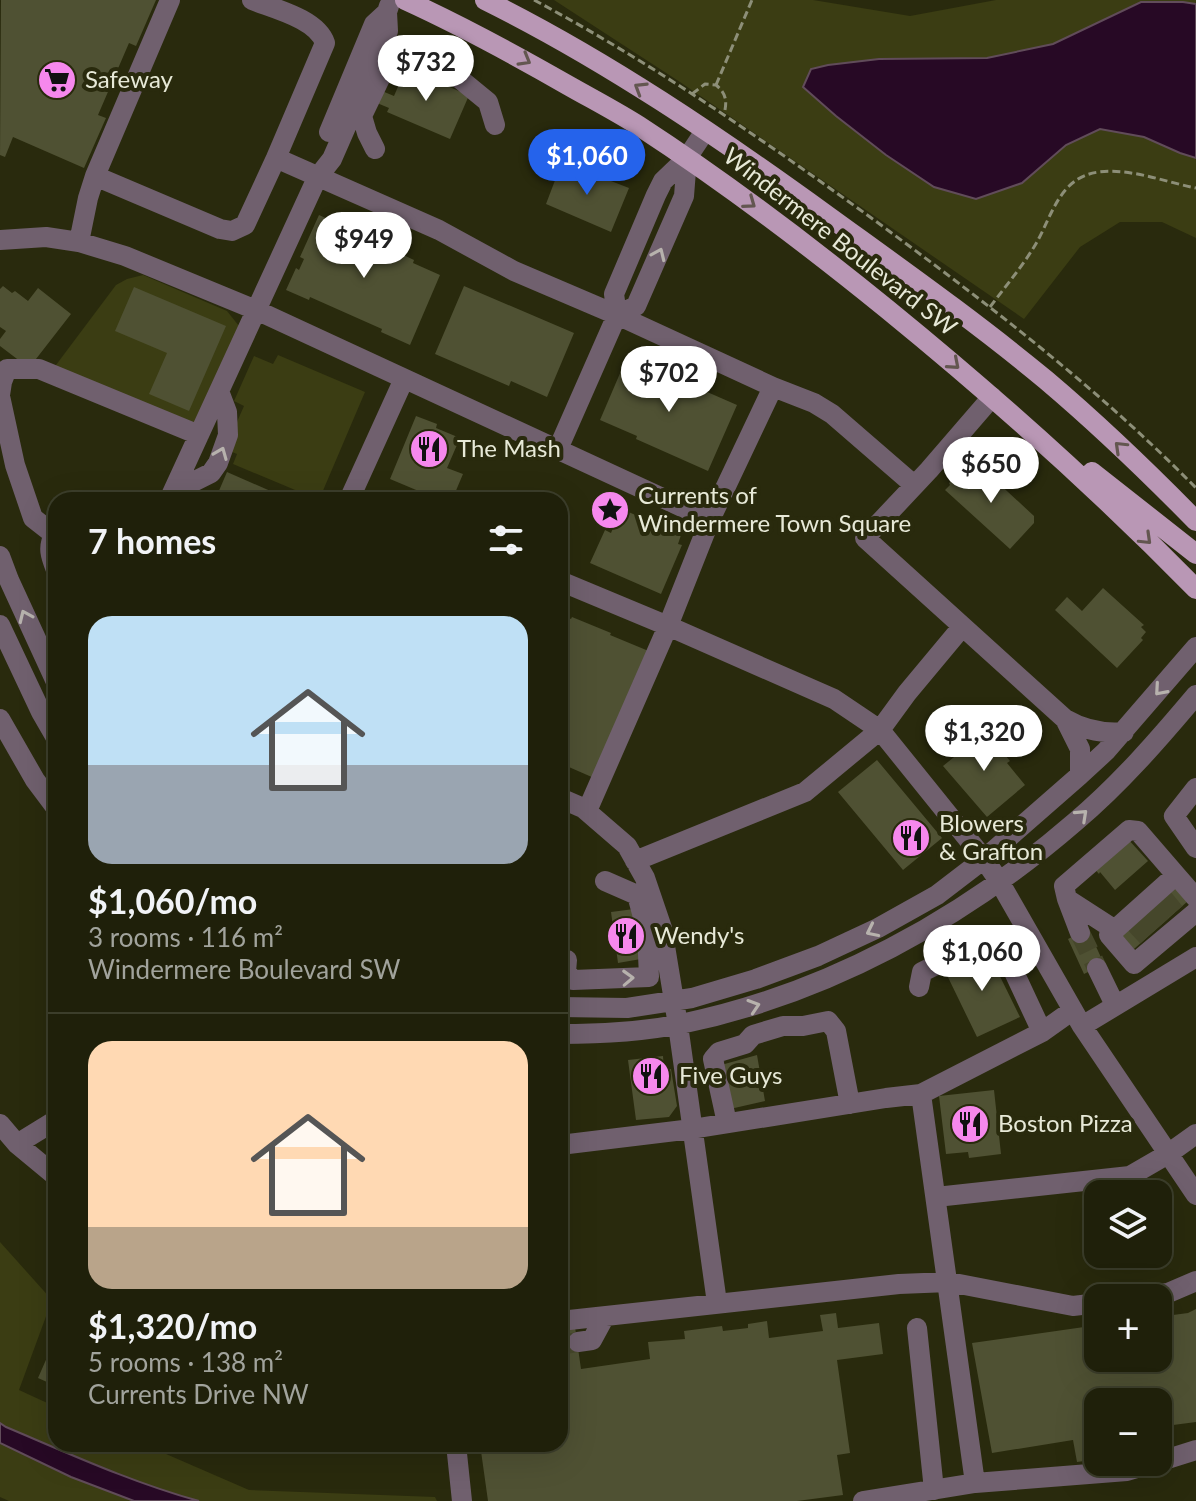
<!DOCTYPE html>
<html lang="en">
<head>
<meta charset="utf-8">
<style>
	body { margin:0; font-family:Lato,sans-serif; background:#272813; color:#f1f3f6; height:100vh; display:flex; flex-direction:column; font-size:30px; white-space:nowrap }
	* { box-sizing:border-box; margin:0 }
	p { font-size:26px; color:#a1a39c }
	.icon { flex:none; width:44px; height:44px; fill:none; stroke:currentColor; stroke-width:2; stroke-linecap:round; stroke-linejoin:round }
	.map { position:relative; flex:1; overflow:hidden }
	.details { position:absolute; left:48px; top:492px; width:520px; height:960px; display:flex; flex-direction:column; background:#1f200a; border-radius:24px; box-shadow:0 8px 32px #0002,0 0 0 2px #3c3e2b }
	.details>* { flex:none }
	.fabs { position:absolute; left:1084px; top:1180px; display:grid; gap:16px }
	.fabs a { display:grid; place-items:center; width:88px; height:88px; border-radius:16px; background:#1f200a; box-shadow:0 8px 32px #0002,0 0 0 2px #3c3e2b; font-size:40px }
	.price { position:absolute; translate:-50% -68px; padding:0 18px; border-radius:28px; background:#fff; color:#222; font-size:26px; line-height:52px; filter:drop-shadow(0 2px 4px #0008) }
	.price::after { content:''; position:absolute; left:50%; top:48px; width:24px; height:18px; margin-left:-12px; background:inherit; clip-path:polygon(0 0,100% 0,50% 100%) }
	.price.on { background:#2563eb; color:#fff }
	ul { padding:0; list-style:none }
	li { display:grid; align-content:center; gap:16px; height:424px; padding:0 40px }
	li+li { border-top:2px solid #3c3e2b }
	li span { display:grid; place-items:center; height:248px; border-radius:24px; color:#555 }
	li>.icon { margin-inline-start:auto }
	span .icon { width:144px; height:144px; fill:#fffc; stroke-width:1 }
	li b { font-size:34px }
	h2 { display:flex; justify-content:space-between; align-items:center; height:96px; padding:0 40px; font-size:34px }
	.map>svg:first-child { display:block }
	.green { fill:#3b3d13 }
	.water { fill:#270925; stroke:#614c5a; stroke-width:2 }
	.building { fill:#4f5133 }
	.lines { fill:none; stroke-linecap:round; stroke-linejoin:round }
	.minor-tunnel { stroke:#46472b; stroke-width:20; stroke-dasharray:20 10; stroke-linecap:butt }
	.path { stroke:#8d8f78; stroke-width:3; stroke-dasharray:8 4; stroke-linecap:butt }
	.minor { stroke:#70606e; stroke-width:20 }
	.major { stroke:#b997b5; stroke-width:20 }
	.oneway { stroke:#635650 }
	.oneway2 { stroke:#b7b2ad }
	.labels { text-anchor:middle; stroke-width:8; stroke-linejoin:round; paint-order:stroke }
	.poi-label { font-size:24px; fill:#e7e9d7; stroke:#292a0d; text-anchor:start }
	.street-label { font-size:24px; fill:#e7e9d7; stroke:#292a0d }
</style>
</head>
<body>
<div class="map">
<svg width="1196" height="1501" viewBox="0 0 1196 1501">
	<rect width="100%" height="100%" fill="#292a0d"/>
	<path class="green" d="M554,0H813L910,16L996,0H1196V238L1162,222H1120L1080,247L1024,319L680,82Z
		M143,275L227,311L239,326L195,427L53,369L116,285L127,279Z
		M278,355L365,392L319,500L233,464L237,454L225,449L244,406L234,401L254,356L273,364Z
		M0,1242L52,1300L19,1390L56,1407V1444H143L249,1490L435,1497L437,1501H9L0,1497Z"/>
	<path class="water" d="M1141,2H1183L1196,4V158L1180,153L1144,137L1100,129L1066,145L1022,183L976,199L934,187L886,155L836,116L803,87L811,69L828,65L879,59L987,58L1053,44Z
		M0,1423L6,1427C70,1454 133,1483 199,1501H134L71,1477L0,1443Z"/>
	<path class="building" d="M1,0H156L136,46L129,43L98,115L106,118L84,168L13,137L5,157L0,155Z
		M406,68L461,92L470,93L450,139L387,112L389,108L377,103L382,91L394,96Z
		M562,162L629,188L611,232L546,204Z
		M319,215L341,225L340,228L397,252L414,260L413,263L440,275L410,345L381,332L382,329L310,297L309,300L286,290L296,268L299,270L304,259L300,257Z
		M3,286L12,293L15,291L28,301L38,288L71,314L29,368L0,346V339L6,331L0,327V289Z
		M464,286L574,333L547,397L511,381L509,386L435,354Z
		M134,287L226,326L189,411L149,394L167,353L115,331Z
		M627,357L737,405L708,471L636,439L637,436L600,420Z
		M416,416L437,424L436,428L460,438L447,468L463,474L452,500H440L390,479Z
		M968,466H980L1034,516V523L1010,549L945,490L950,485L949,483L955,477L956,479Z
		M227,472L291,500H215Z
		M624,510L681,535L678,544L682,545L661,594L590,563L605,530L611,533L617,518L620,519Z
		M1103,588L1144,625L1141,627L1146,632L1141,638L1143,640L1117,668L1055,610L1067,597L1082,611Z
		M560,614L571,619L572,617L611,633L610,635L651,652L594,778L562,764L560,769Z
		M983,728L1010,761L1007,763L1025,785L987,817L943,766L959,753L956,749Z
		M877,760L942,838L903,870L838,792Z
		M1127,838L1148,861L1115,890L1100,872L1099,874L1092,866Z
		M1175,886L1188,901L1134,949L1120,934Z
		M634,909L641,959L618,963L611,912Z
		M1088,929L1104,964L1084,974L1068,939Z
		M986,948L1020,1017L977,1037L944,969Z
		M757,1055L765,1101L730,1109L721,1065Z
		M663,1056L664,1070L671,1069L677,1106L669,1117L636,1120L628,1060Z
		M994,1090L1001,1154L969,1158L968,1152L946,1154L939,1096Z
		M1196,1309V1422L1158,1427V1402H1098V1459L1077,1462L1073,1440L992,1453L972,1343L1098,1325V1358H1158V1317L1188,1313Z
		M836,1313L838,1328L879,1323L883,1354L837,1360L850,1453L837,1455L843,1495L797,1501H488L480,1444H560V1329L575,1327L581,1369L650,1359L648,1342L685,1339L684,1331L722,1326L723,1331L748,1328V1324L767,1321L769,1338L823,1331L820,1315Z
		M56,1337V1386L38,1378Z"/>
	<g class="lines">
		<path class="minor-tunnel" d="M1162,897L1175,913
			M1148,910L1161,925
			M1134,922L1148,937
			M1080,933L1097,968
			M560,1345L578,1342"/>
		<path class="path" d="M534,0C652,63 762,139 870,217C984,301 1097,387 1196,488
			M716,85L752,0
			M692,94L705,84L716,85C727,94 727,102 724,115
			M990,307C1005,287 1021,268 1034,247C1052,218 1058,177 1099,172C1131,168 1165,182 1196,188"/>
		<path class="minor" d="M329,132L374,24L387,12L389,6
			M375,149L367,133L362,116L387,64L403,53H419L438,61L488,102L495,125
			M276,158L439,230L514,271L617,315L773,387L710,520L668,626L587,811
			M95,176L220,229L232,231L245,225L276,158L325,43C317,19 275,9 252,0
			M0,240L46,237L79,242L125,256L256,310L710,520
			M79,242L88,198L95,176L170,0
			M617,315L636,306L684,196L687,158
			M773,387L814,403L832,414L914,485
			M0,395L2,382L7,369H39L199,435
			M0,396L15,465L33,518L56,536
			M992,397L929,470L865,538L1065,719C1084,730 1102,734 1124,732
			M558,449L617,315L614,294L656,195L663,181L687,158L705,131
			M173,492L211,473L218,463L228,435L227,412L219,391
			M169,500L317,178L332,159L388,31L387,12
			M349,500L404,379
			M54,535C47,548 51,557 56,570
			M0,556L9,580L56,682
			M560,581L668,626L834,699L880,730L984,859L999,881L1082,1026L1196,1195
			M0,625L41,712L56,738
			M0,719L35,780L56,808
			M1065,719L1080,749V775
			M1196,788L1174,816L1196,848
			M560,798L583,808L627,846L645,878L662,928L678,1025L717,1303
			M635,861L805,792L880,730L907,693L962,627
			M1196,898L1176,875L1109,935L1134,964L1196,912
			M1067,899L1080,933
			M1115,930L1067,899L1064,886L1129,830L1138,831L1176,875
			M953,957L991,939L1000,942L1042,1032
			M567,960L566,972L573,980L649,977L647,932L637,895L605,881
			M1097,968L1115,1005
			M919,987L922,972L944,961
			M560,1007L627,1008L692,998L756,979L818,956L878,928L937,895L984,859L1080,775L1106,751L1196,647
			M1082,1026L1196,957
			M560,1034C600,1034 641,1032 681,1024C827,994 963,919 1075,822C1120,784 1159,739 1196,695
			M921,1094L975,1483
			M727,1123L713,1059L719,1052L745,1044L753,1035L783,1026H803L828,1021L836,1031L850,1104
			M0,1124L17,1144L52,1173L56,1174
			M17,1144L56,1120
			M560,1145L692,1129L886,1098L921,1094L1042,1032L1073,1010
			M936,1197L1130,1176L1168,1154L1196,1134
			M1132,1298L1168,1293L1196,1281
			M560,1321L899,1284L949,1282L1073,1306L1098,1303
			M917,1328L934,1490
			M578,1342L592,1340L605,1316
			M456,1444L462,1501
			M1158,1462L1196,1450
			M863,1501L975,1483L1127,1471L1157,1462"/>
		<path class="major" d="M405,0C462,26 517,56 571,87C594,100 617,112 639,126C725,182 807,244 887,309C995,397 1099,490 1196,589
			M485,0C606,60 719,137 828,216C901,269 976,322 1046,380C1098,424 1148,472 1196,521
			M1092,472L1196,554"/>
	</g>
	<defs><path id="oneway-chevron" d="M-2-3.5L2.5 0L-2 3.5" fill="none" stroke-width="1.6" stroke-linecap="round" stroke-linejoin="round" transform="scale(2)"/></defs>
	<g class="oneway">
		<use href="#oneway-chevron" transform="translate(525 60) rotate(30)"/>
		<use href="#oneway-chevron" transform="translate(640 88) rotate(-148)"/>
		<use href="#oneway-chevron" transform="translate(750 203) rotate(36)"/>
		<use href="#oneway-chevron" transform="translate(954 364) rotate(41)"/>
		<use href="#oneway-chevron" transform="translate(1120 447) rotate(-136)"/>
		<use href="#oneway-chevron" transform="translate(1146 539) rotate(44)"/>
	</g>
	<g class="oneway2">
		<use href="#oneway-chevron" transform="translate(659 254) rotate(-66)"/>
		<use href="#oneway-chevron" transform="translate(221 453) rotate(-68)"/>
		<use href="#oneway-chevron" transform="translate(25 616) rotate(-114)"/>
		<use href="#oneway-chevron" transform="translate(1160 690) rotate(131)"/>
		<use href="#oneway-chevron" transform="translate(1082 815) rotate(-43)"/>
		<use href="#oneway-chevron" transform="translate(872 931) rotate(154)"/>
		<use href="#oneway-chevron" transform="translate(628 978) rotate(-2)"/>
		<use href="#oneway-chevron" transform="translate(754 1006) rotate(-18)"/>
	</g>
	<defs>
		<symbol id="supermarket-disc" viewBox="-11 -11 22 22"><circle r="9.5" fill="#f688ed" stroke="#292a0d"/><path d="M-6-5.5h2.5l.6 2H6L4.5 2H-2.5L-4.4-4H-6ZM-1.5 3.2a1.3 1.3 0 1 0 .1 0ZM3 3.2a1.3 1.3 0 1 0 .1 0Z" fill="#111"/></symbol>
		<symbol id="restaurant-disc" viewBox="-11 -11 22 22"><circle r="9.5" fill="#f688ed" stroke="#292a0d"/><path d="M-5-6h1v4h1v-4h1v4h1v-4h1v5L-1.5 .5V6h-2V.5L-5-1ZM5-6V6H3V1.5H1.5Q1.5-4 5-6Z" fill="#111"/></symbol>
		<symbol id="sight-disc" viewBox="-11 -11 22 22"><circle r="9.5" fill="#f688ed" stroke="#292a0d"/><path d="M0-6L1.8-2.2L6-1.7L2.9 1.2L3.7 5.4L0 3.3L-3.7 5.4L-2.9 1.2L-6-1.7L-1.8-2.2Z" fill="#111"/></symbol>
	</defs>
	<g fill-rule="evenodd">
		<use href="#supermarket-disc" x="35" y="58" width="44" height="44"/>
		<use href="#restaurant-disc" x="407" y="427" width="44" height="44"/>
		<use href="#sight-disc" x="588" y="488" width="44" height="44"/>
		<use href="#restaurant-disc" x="889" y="816" width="44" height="44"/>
		<use href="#restaurant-disc" x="604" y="914" width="44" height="44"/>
		<use href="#restaurant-disc" x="629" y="1054" width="44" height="44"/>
		<use href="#restaurant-disc" x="948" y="1102" width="44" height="44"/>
	</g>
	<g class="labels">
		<g class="poi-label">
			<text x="85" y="88">Safeway</text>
			<text x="457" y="457">The Mash</text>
			<text x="638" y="504">Currents of<tspan x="638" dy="28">Windermere Town Square</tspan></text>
			<text x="939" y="832">Blowers<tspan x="939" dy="28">&amp; Grafton</tspan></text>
			<text x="654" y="944">Wendy's</text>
			<text x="679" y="1084">Five Guys</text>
			<text x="998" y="1132">Boston Pizza</text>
		</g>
		<g class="street-label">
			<text transform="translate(840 242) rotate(38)" y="8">Windermere Boulevard SW</text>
		</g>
	</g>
</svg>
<div class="fabs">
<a><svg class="icon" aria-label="layers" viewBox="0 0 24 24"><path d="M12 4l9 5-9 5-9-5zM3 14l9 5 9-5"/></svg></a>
<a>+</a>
<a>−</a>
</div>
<b class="price" style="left:426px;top:103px">$732</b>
<b class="price on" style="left:587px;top:197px">$1,060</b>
<b class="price" style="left:364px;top:280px">$949</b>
<b class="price" style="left:669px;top:414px">$702</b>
<b class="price" style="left:991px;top:505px">$650</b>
<b class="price" style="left:984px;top:773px">$1,320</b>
<b class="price" style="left:982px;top:993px">$1,060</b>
<section class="details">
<h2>7 homes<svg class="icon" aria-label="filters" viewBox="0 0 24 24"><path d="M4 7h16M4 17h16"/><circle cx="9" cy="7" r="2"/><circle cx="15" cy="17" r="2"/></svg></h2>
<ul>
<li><span style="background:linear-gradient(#bfe0f5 60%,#9aa5b1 0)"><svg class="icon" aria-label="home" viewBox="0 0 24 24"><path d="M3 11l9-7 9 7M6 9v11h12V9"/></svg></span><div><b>$1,060/mo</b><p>3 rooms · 116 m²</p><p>Windermere Boulevard SW</p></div></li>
<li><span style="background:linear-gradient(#ffd9b3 75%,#b9a48a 0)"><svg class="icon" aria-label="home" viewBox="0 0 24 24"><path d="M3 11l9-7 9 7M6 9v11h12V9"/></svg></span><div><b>$1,320/mo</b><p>5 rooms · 138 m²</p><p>Currents Drive NW</p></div></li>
</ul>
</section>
</div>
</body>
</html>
